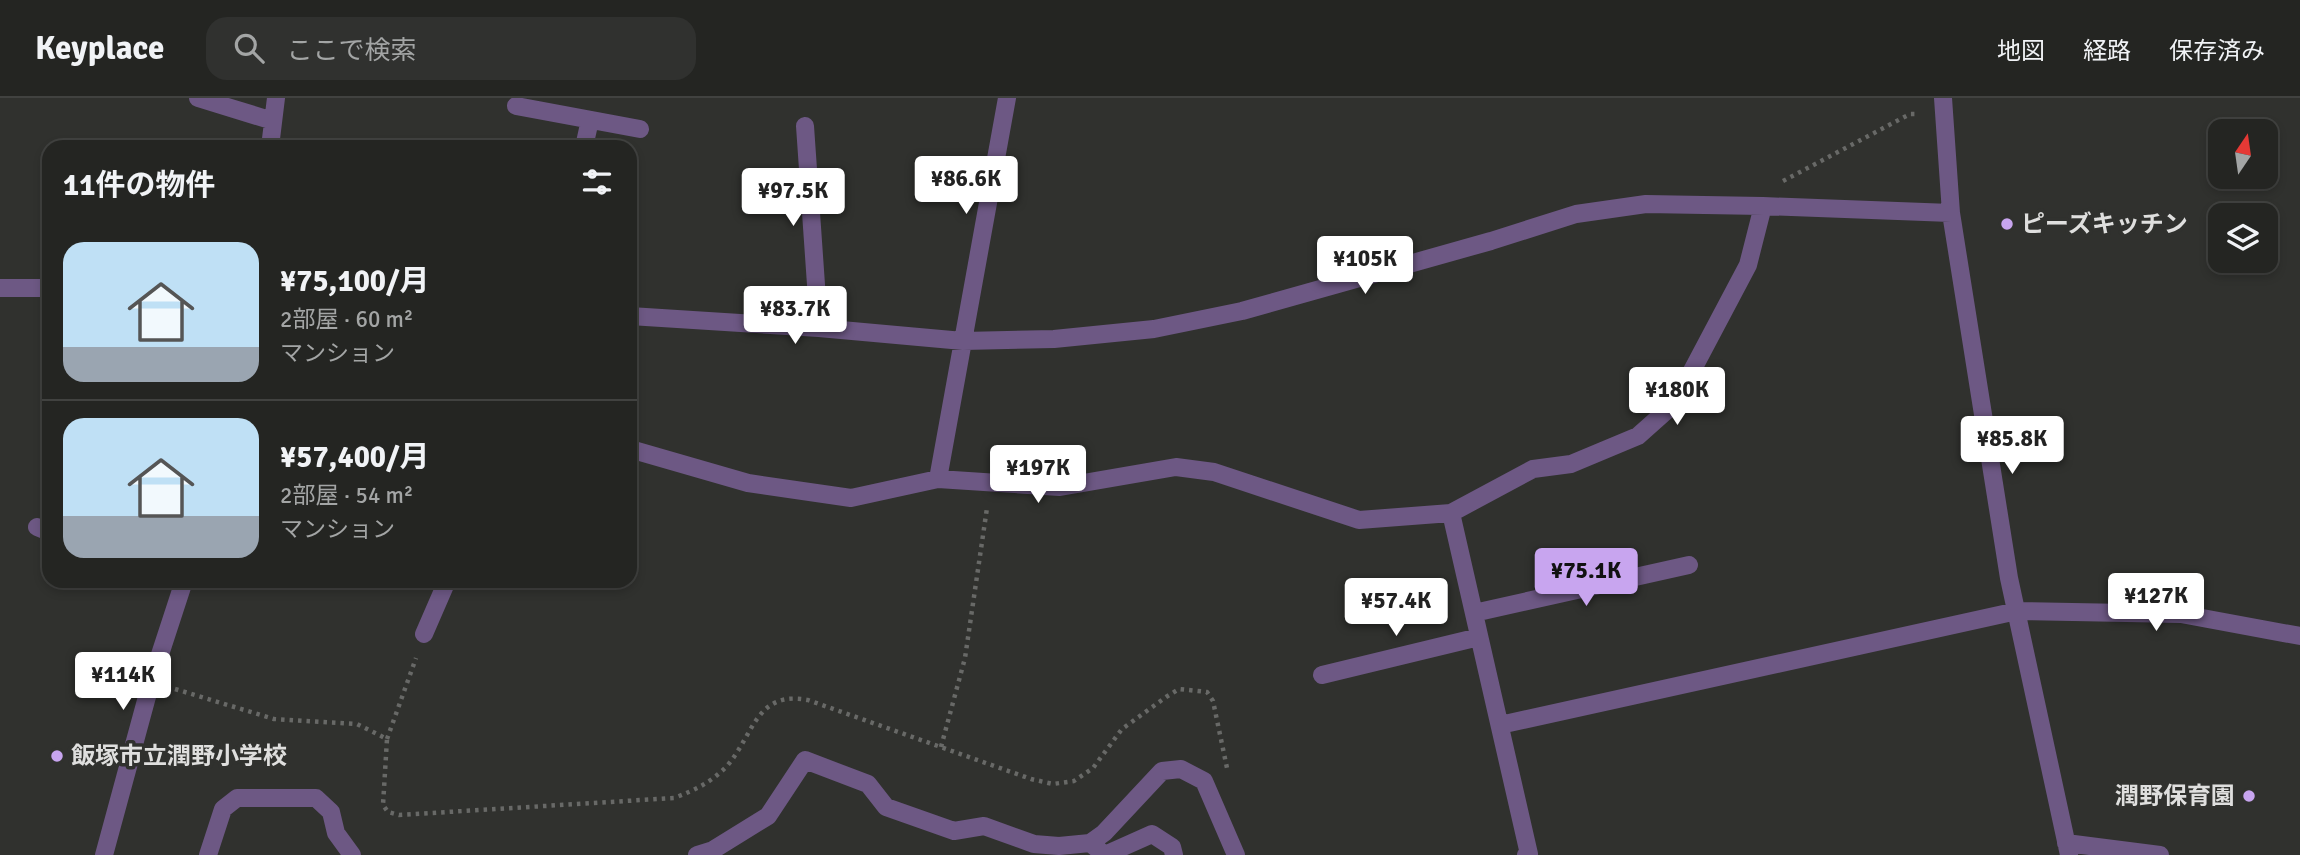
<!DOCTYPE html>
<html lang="ja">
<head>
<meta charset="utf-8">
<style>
	body { margin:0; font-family:Signika,"Noto Sans JP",sans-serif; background:#30312f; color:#f1f3f6; height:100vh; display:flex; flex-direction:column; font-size:26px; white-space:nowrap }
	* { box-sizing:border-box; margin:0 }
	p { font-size:23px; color:#a3a5a5 }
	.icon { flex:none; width:38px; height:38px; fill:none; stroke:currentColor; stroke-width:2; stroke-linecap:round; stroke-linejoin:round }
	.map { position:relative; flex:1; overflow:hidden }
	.panel { position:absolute; left:42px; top:42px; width:595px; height:448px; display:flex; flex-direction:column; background:#242522; border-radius:21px; box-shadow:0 4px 10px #0003,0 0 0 2px #414240 }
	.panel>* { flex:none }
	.needle { width:46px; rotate:13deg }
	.fabs { position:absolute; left:2208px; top:21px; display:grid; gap:14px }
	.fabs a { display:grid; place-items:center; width:70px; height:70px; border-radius:14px; background:#242522; box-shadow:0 4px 10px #0003,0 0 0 2px #414240; font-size:35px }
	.price { position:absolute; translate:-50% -60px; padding:0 16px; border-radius:7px; background:#fff; color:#222; font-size:23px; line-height:46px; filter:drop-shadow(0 2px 4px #0008) }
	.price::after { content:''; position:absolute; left:50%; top:42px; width:21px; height:16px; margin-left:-10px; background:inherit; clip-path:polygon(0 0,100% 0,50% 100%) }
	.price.selected { background:#c8a5ef; color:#111 }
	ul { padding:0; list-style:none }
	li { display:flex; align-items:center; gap:21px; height:175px; padding:0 21px }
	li+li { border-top:2px solid #414240 }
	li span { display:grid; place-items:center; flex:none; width:196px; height:140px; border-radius:21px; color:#555 }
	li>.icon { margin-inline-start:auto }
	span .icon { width:84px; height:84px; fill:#fffc; stroke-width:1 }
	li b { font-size:30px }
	h2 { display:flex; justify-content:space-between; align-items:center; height:84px; padding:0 21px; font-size:30px }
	header { display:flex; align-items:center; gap:42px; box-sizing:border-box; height:98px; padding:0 35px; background:#242522; border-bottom:2px solid #414240 }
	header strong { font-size:33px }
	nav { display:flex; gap:38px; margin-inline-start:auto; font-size:24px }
	.search { width:490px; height:63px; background:#30312f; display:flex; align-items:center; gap:18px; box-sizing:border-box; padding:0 24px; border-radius:21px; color:#a3a5a5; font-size:26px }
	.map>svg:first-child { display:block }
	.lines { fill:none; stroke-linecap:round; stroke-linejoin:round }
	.path { stroke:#686967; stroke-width:4.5; stroke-dasharray:3.5 5; stroke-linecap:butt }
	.minor { stroke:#6d5884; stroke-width:18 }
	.poi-dot { fill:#c8a5ef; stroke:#30312e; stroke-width:2.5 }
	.labels { text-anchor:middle; stroke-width:7; stroke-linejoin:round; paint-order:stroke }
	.poi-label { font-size:24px; font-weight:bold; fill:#dfdfde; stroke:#30312e; text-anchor:start }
</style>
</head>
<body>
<header>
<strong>Keyplace</strong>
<div class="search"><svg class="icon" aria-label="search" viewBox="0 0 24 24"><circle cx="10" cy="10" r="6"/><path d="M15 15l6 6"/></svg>ここで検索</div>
<nav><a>地図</a><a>経路</a><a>保存済み</a></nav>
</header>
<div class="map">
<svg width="2300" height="757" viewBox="0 0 2300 757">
	<rect width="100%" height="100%" fill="#30312e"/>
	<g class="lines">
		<path class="path" d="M1783,83L1910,16H1919
			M175,591L274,621L357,626L387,641L383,707L388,714L399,717L674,700C695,692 710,685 726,669C754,638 755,592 808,602L1031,681L1053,686L1074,683L1093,670L1122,631L1166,599L1179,591L1207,594L1213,603L1227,670
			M387,641L416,560
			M941,649L965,560L987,410"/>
		<path class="minor" d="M198,0L273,23
			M1943,0L1951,115L2009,480L2069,757
			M516,8L640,31
			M805,28L819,230
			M270,49L276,0
			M584,49L590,22
			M0,190H49
			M630,218L819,230L963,243L1054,241L1154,231L1242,213L1491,143L1576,116L1646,106L1763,108L1951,115
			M630,351L748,385L851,400L938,381L1060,389L1176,369L1214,374L1359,422L1451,415L1533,371L1571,366L1638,338L1675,305L1748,167L1763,108
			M938,381L1007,0
			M1451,415L1529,756L1526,757
			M37,429L49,434
			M1474,515L1689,467
			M424,536L447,483
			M1322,577L1479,539
			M1500,627L2017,513L2181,516L2300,538
			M1090,745L1105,757L1152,736L1172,749L1174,757
			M2066,745L2160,757
			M104,757L151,584L184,483
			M208,757L223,711L237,700H316L331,714L336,735L352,757
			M697,757L713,752L768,718L805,662L868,686L886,709L954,733L984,728L1034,746L1059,748L1090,745L1104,735L1162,673L1181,671L1204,683L1236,757"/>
	</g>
	<g class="poi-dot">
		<circle cx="2007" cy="126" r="7"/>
		<circle cx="57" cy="658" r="7"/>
		<circle cx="2249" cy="698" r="7"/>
	</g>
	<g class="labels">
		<g class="poi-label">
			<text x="2021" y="134">ピーズキッチン</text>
			<text x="71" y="666">飯塚市立潤野小学校</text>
			<text x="2235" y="706" text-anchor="end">潤野保育園</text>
		</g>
	</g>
</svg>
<div class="fabs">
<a><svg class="needle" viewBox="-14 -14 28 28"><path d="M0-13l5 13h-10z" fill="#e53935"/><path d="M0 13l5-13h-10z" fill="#a3a5a5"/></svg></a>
<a><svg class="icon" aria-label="layers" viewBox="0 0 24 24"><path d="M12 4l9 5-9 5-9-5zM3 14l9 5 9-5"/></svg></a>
</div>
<b class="price" style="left:966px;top:118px">¥86.6K</b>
<b class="price" style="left:793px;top:130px">¥97.5K</b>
<b class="price" style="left:1365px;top:198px">¥105K</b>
<b class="price" style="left:795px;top:248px">¥83.7K</b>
<b class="price" style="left:1677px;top:329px">¥180K</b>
<b class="price" style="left:2012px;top:378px">¥85.8K</b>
<b class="price" style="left:1038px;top:407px">¥197K</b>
<b class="price selected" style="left:1586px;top:510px">¥75.1K</b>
<b class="price" style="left:2156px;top:535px">¥127K</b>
<b class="price" style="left:1396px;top:540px">¥57.4K</b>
<b class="price" style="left:123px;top:614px">¥114K</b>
<section class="panel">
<h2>11件の物件<svg class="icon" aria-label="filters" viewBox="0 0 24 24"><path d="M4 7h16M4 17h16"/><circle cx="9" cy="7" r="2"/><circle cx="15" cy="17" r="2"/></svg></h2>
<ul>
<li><span style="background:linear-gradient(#bfe0f5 75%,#9aa5b1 0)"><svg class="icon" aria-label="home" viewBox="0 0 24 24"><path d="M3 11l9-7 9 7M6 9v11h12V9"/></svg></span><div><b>¥75,100/月</b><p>2部屋 · 60 m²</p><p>マンション</p></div></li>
<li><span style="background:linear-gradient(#bfe0f5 70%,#9aa5b1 0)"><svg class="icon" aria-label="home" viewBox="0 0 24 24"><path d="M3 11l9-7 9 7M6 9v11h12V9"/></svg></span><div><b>¥57,400/月</b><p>2部屋 · 54 m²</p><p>マンション</p></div></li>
</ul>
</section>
</div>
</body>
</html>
